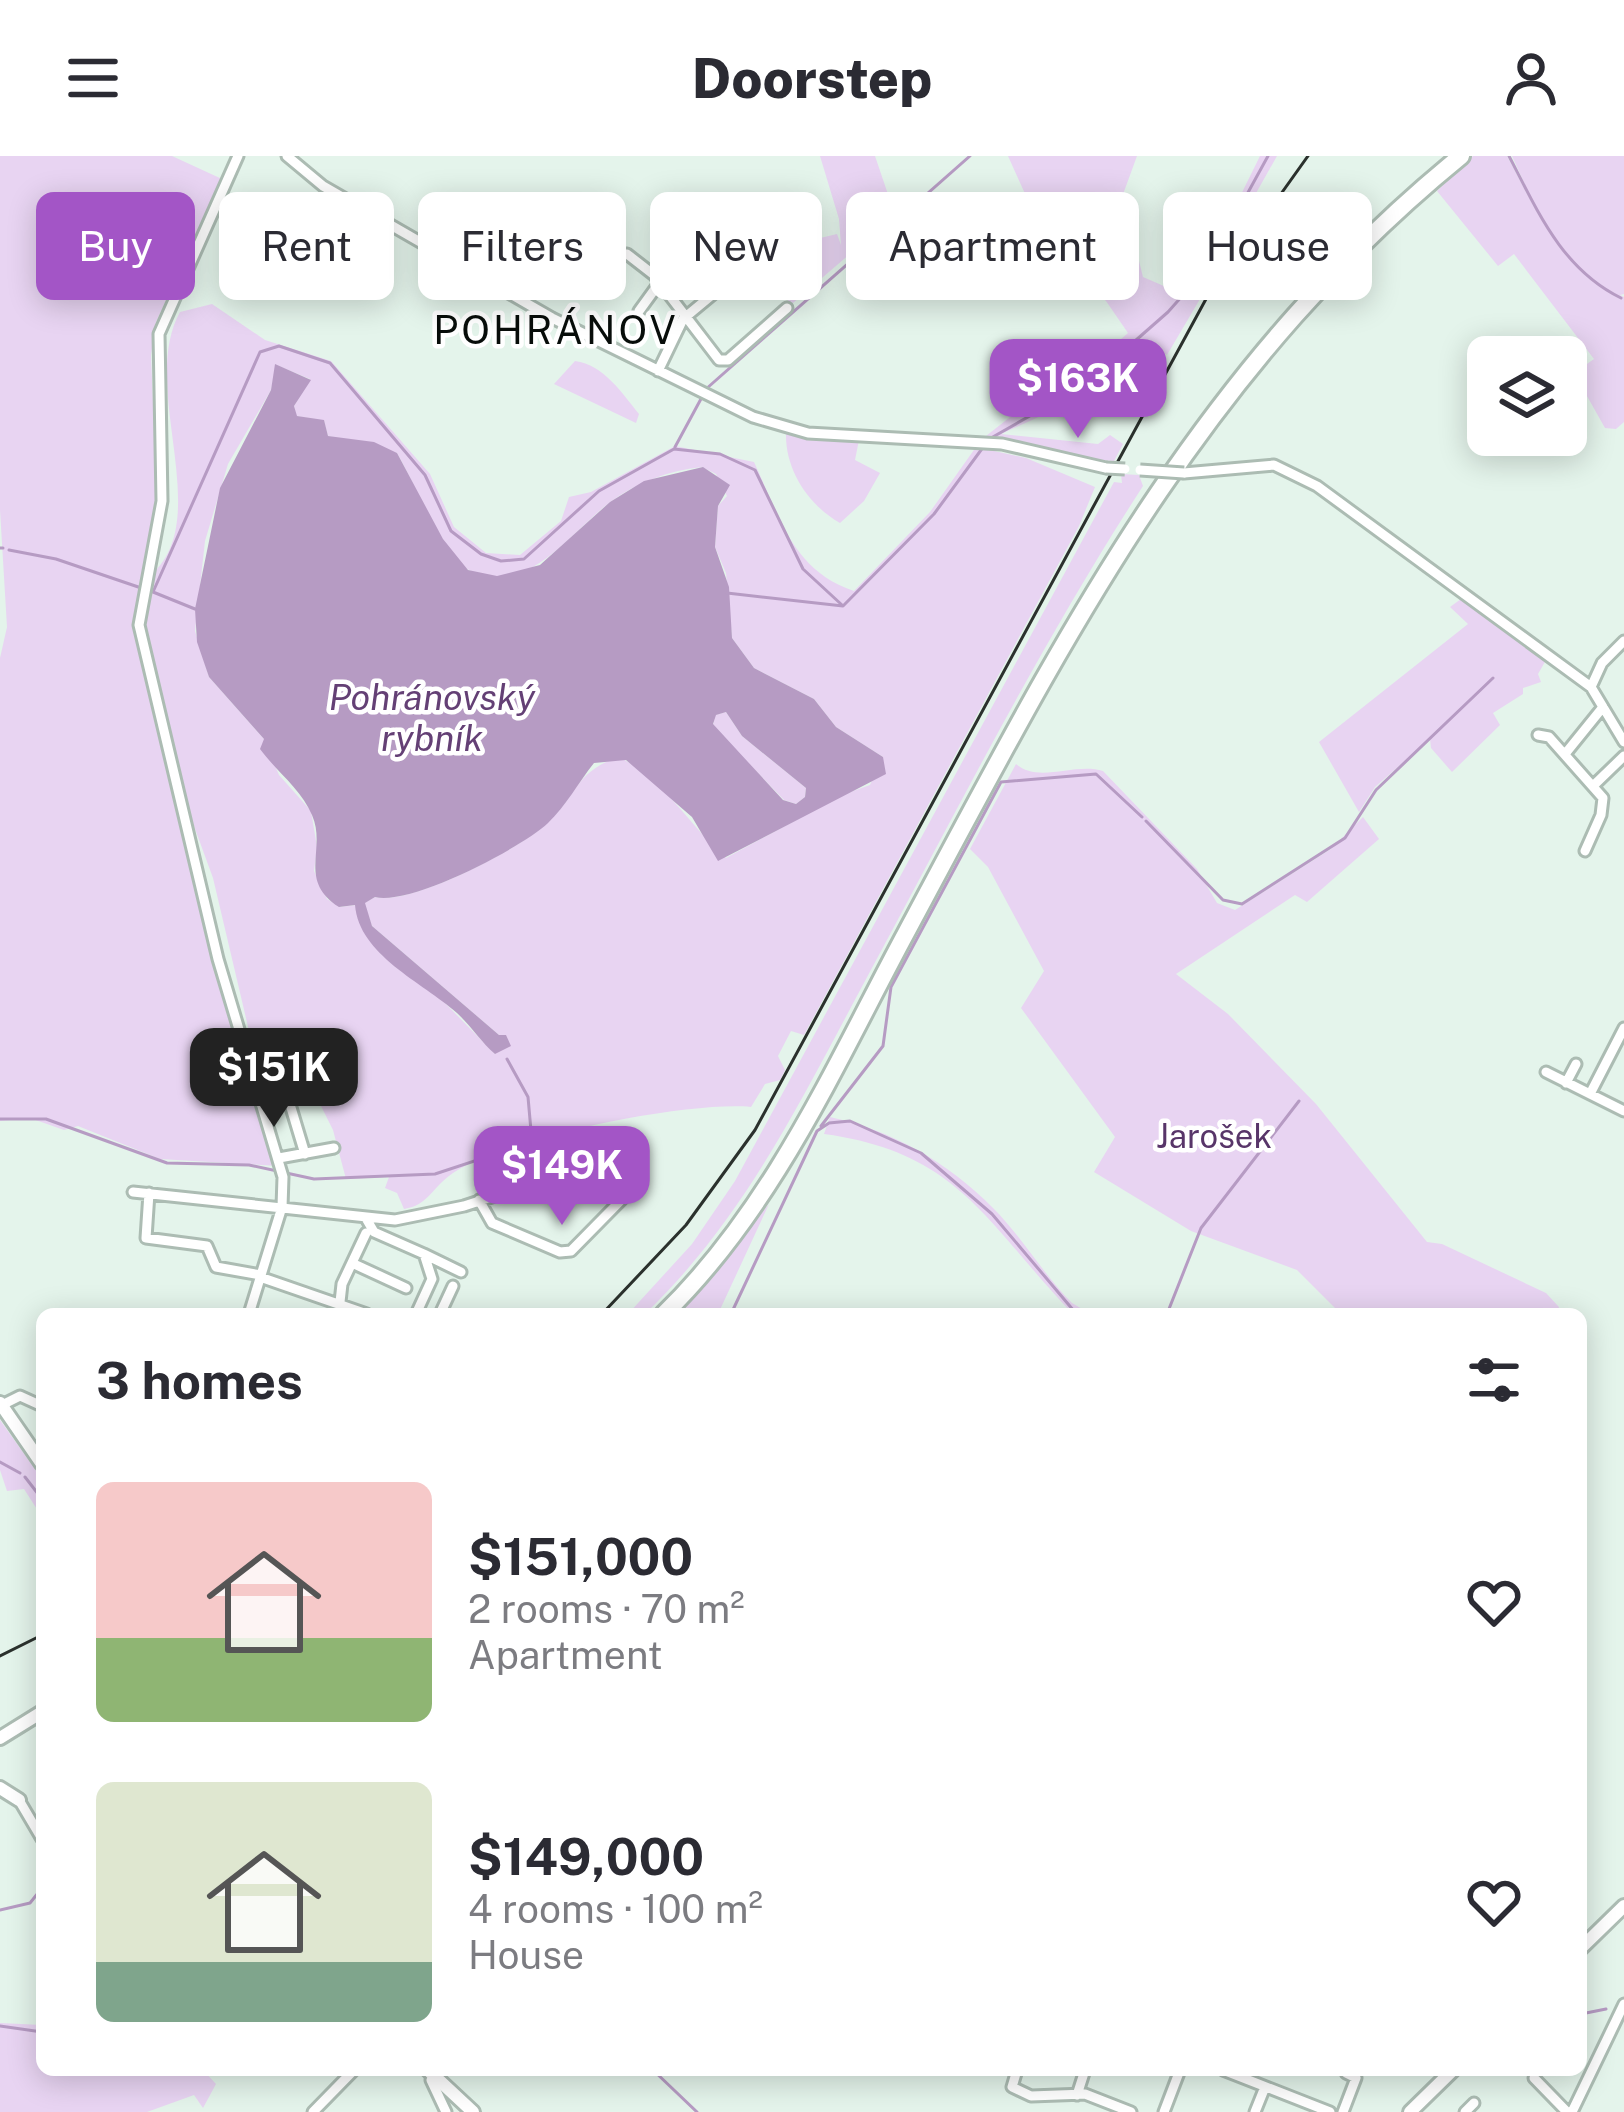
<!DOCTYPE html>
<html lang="en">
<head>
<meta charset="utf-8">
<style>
	body { margin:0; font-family:"Public Sans",sans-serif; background:#f2f2f3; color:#2b2b33; height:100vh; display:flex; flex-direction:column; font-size:45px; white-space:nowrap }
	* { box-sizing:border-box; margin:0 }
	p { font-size:39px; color:#7c7c81 }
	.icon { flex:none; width:66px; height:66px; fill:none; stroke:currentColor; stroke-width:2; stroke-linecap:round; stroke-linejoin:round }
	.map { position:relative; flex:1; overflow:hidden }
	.sheet { position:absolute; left:36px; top:1152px; width:1551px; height:768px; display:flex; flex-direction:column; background:#fff; border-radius:18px; box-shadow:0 6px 30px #0003 }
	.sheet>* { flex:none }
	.guide { position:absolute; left:36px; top:36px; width:1554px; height:108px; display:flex; gap:24px }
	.buttons { position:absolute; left:1467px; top:180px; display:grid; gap:24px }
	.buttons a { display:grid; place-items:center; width:120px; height:120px; border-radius:18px; background:#fff; box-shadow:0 6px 30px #0003; font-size:60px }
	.price { position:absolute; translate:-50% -102px; padding:0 27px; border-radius:24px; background:#a355c6; color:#fff; font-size:39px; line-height:78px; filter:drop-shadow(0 3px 6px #0008) }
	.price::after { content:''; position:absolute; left:50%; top:72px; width:36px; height:27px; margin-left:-18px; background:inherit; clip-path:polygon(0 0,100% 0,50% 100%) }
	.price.on { background:#222; color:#fff }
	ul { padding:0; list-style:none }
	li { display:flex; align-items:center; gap:36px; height:300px; padding:0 60px }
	li span { display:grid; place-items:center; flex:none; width:336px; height:240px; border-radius:18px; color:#555 }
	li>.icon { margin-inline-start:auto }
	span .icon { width:144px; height:144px; fill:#fffc; stroke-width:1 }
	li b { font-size:51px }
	h2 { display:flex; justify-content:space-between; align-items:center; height:144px; padding:0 60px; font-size:51px }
	.tag { padding:0 42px; border-radius:18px; background:#fff; box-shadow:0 6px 30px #0003; font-size:42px; line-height:108px }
	.tag.on { background:#a355c6; color:#fff }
	header { display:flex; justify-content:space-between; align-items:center; height:156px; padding:0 60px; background:#fff; font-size:54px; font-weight:800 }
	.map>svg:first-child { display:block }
	.green { fill:#e8d4f2; fill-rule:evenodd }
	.water { fill:#b69bc3; fill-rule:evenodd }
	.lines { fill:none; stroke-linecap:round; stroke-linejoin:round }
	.stream { stroke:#b69bc3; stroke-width:3 }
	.minor-casing { stroke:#acbcb3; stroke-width:15 }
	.major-casing { stroke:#acbcb3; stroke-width:18 }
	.highway-casing { stroke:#acbcb3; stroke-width:22 }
	.minor { stroke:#fff; stroke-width:9 }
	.major { stroke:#fff; stroke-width:12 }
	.highway { stroke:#fff; stroke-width:16 }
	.rail { stroke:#2b312d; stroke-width:3 }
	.minor-bridge-casing { stroke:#acbcb3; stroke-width:15; stroke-linecap:butt }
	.minor-bridge { stroke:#fff; stroke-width:9 }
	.labels { text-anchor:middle; stroke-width:9; stroke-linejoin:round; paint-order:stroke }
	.park-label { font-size:33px; fill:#583569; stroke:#fff }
	.water-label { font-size:36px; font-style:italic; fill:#644075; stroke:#fff }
	.quarter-label { font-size:39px; letter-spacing:3px; fill:#080d0a; stroke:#fff }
</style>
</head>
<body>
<header><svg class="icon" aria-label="menu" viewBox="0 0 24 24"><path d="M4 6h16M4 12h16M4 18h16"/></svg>Doorstep<svg class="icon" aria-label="person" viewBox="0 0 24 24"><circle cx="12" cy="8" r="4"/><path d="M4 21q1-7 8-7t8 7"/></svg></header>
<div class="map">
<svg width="1624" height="1956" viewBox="0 0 1624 1956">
	<rect width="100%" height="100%" fill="#e4f4eb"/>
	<path class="green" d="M0,0H172L222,23L156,166L151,199L157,345L134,472L214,807L278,1010L160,1003L78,970L64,974L30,962L0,965V502L7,471L0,354Z
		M820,0H875L895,59L793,147L767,134L795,88L837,78L841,89L839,63Z
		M1008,0H1137L1114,63L1136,93L1143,121L1173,134L1183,130L1222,77L1260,0H1277L1251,46L1253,53L1167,199L1152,190L1114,227L1001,278L1098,288L1110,279L1123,288L1114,305L1070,302L986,280L1014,258L1052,243L1128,177L1106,145L1054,102Z
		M1473,0H1507L1539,60L1512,0H1624V138L1620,139L1624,141V266L1616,273L1605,272L1574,217L1594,203L1514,98L1498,110L1437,35Z
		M212,148L265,184L331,205L430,318L454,371L486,397L520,399L561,365L569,341L591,336L675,290L754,306C779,360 793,415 854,435L930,356L976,291L1026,302L1095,331L1079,370L804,879L791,875L778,900L785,914L780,924L765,928L751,951C687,945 507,981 453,1017C432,1031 429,1049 404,1053L397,1037L385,1032L389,1021L346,1023L333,974L316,940L262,930L213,722L179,629L143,471L151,419C216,362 138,231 180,156ZM276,209L310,223L294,250L296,260L324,265L328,280L397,297C412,323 445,400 469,414C524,445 572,375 609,347C637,326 668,315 702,311L716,318L727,340L718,350L715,391L726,417L732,482L754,512L814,543L836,571L883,601L870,629L842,639L726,702C692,673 661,619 618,601C573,617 578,640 545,669C517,694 410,750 375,741L364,747L372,770L499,879L495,898L443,845L381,798L356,749L340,751L327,743L314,715L317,691L311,655L279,619L264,583L209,521L195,475L205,385L228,308L271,234Z
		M575,205C604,209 622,237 639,258L636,267L554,228Z
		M786,277L859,284L855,304L880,317L864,345L840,367C807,348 785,313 786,277Z
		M1121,318L1139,319L1143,330C1040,489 955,658 865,825C801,944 744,1063 645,1158H628L692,1088L735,1025L1114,326L1122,327Z
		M1461,443L1546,504L1538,518L1541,526L1523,532V538L1493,557L1500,569L1452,616L1431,592L1430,583L1375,631L1359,656L1319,586L1468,468L1450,451Z
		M726,556L742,580L806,632L805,641L796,648L784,644L722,580L713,569L715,559Z
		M1016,608C1039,628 1075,606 1103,615L1197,713L1217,747L1235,754L1331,693L1363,661L1379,683L1307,746L1295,739L1176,818L1228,858L1316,948L1427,1086L1442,1088L1546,1137L1559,1151L1557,1158H1341L1297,1114L1191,1075L1094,1016L1115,981L1021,852L1044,815L988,711L970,693Z
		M830,961C891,974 948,1006 993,1052C1022,1081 1043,1118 1072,1147L1084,1154L1125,1158L1071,1156C987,1068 959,996 824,978Z
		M769,1048L718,1158H677Z
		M0,1264L42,1323V1361L24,1333L7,1335L0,1314Z
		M0,1867L42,1869V1914H203L216,1928L203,1952L194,1939L147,1956H0Z"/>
	<path class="water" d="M275,208L311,224L294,250L297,260L324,264L328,280L374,286L397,297L443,383L468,414L497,420L540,409L610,346L644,325L703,311L730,329L718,350L715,391L729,431L732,482L754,512L814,543L836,571L883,601L886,618L718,705L692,661L626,604L594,607C578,627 566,650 548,667C520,693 410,750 375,741L365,747L372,770L499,879H506L511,890L495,898C481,886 471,870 457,857C422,826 359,799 355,749L339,751C297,724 327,693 312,659C301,633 276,615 260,593L264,583L209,521L197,486L195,453L220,332L271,234ZM726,556L742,580L806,632L805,641L796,648L783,644L713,568L716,559Z"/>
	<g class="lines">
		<path class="stream" d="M1509,0C1538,56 1562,113 1621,142
			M706,233L970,0
			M991,282L1086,228L1168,156L1206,113L1268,0
			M675,291L702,241
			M0,392H3
			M9,394L56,403L153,436L260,196L279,190L330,207L425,319L451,375L481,398L501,405L524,403L599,335L674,293L720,298L755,314L803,413L842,449
			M153,436L195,453
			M727,437L843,450L934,358L984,290
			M1146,665L1223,744L1242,748L1345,682L1376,634L1493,522
			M0,963H46L167,1007L249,1009L314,1023L435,1018L532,986L528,941L507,903
			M821,970L883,890L891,831L1001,626L1096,618L1142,661
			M731,1158L817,975L829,967L850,965L921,997L992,1058L1074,1155L1093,1158
			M1167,1158L1201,1072L1299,945
			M0,1306L20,1317
			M25,1321L42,1343
			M0,1754L30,1747L42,1732
			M1581,1858L1606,1853
			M0,1870L42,1876
			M653,1914L697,1956"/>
		<defs>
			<path id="minor" d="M238,0L159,178L162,345L139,469L218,803L283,1021L282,1051L249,1158
				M287,0L323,30L552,162L753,261L808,277L1002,288L1106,312
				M627,98L654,119L719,204H728L787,152
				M639,155L660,126
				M658,215L683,163L718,134L698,107
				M1184,317L1274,309L1317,330L1591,531L1624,586
				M1591,531L1602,507L1624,485
				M1538,579L1549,581L1603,642L1601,659L1585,695
				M1565,598L1603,551
				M1594,629L1624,600
				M1546,916L1624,955
				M254,926L286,935L305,998
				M1566,927L1576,908
				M1590,938L1624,872
				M279,1002L334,992
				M595,1008L616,1048
				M133,1036L395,1064L464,1050L602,1005
				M149,1037L146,1082L207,1090L216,1111L261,1119
				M558,1042L564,1041L566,1048L560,1049Z
				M479,1044L492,1067L560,1096L571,1095L632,1033
				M367,1064L374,1076L424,1098L432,1123L416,1158
				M424,1098L461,1116
				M352,1107L406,1132
				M260,1121L367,1158
				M340,1146L342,1128L366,1077
				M440,1158L453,1130
				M2,1249L20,1240L42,1250
				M19,1644L42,1683
				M1017,1914L1012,1931L1031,1940L1085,1938L1131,1956
				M1223,1914L1330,1956
				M1534,1922L1567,1956
				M431,1924L446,1956
				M1077,1939L1085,1914
				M313,1956L354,1914
				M1164,1956L1180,1914
				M1255,1956L1265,1931
				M1343,1956L1356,1922L1346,1917
				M1465,1956L1474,1947
				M1572,1956L1624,1848"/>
			<path id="major" d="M0,1247L42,1308
				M0,1582L42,1556
				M0,1632L19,1644
				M1581,1792L1624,1750
				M428,1914L473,1956
				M1410,1956L1453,1914"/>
			<path id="highway" d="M664,1158C773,1052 835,909 906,777C1063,484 1197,215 1461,0"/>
		</defs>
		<use href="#minor" class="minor-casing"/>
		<use href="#major" class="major-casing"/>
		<use href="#highway" class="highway-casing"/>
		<use href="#minor" class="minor"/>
		<use href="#major" class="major"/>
		<use href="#highway" class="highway"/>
		<path class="rail" d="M602,1158L686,1069L755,974L1206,143L1308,0
			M0,1500L42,1479"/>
		<defs>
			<path id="minor-bridge" d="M1106,312L1125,313
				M1140,314L1184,317"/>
		</defs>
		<use href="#minor-bridge" class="minor-bridge-casing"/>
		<use href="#minor-bridge" class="minor-bridge"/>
	</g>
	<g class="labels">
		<g class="park-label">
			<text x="1214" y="992">Jarošek</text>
		</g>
		<g class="water-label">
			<text x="432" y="554">Pohránovský<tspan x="432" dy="41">rybník</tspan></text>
		</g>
		<g class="quarter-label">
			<text x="556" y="188">POHRÁNOV</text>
		</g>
	</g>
</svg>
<div class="buttons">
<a><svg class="icon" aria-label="layers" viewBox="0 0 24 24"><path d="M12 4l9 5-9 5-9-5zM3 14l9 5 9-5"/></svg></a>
</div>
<b class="price" style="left:1078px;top:285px">$163K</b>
<b class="price on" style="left:274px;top:974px">$151K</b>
<b class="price" style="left:562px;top:1072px">$149K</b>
<div class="guide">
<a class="tag on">Buy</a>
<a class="tag">Rent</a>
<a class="tag">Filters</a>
<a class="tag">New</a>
<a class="tag">Apartment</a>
<a class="tag">House</a>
</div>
<section class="sheet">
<h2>3 homes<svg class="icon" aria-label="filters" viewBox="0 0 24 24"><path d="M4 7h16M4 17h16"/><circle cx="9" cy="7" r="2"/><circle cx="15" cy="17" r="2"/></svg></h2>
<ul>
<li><span style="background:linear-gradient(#f6c9c9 65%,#8fb573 0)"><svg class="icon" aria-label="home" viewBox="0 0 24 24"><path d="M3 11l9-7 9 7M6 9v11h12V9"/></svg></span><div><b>$151,000</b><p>2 rooms · 70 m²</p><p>Apartment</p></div><svg class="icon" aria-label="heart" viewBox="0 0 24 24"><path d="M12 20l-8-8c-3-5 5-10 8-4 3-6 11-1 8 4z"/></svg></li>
<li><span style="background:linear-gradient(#dfe7d0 75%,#7fa58c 0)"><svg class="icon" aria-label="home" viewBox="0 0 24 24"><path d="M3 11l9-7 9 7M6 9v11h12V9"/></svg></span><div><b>$149,000</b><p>4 rooms · 100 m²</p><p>House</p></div><svg class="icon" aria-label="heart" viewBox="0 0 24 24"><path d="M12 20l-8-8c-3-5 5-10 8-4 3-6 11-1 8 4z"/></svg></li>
</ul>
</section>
</div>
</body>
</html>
